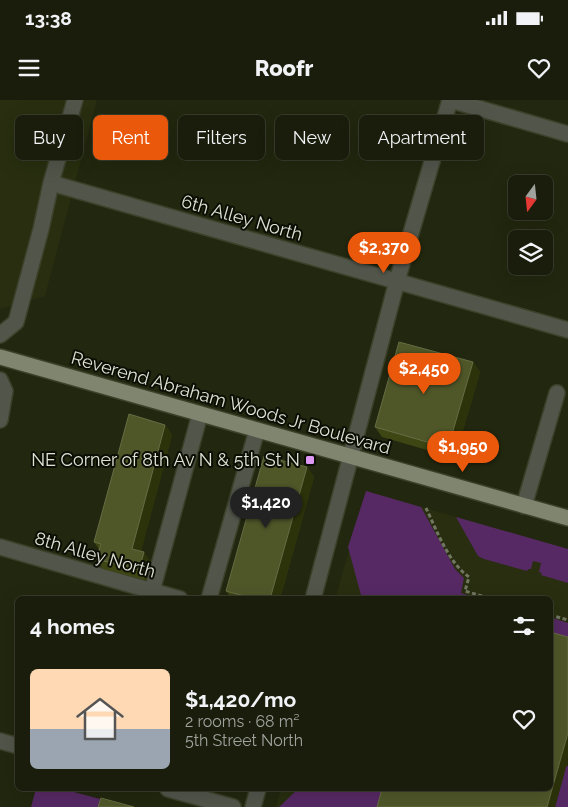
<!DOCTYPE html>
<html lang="en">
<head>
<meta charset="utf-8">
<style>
	body { margin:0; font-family:Raleway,sans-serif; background:#272a19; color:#f1f3f6; height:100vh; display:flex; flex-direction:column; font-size:19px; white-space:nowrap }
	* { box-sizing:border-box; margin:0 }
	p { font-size:16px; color:#9fa29d }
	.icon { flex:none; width:28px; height:28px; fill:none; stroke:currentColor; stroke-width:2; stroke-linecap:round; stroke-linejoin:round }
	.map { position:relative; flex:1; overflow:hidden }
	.details { position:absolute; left:15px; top:496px; width:538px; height:195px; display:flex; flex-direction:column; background:#1a1d0b; border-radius:8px; box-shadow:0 5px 20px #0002,0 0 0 1px #383b2c }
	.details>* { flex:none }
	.banner { position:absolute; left:15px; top:15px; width:539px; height:45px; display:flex; gap:10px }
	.needle { width:32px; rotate:195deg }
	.controls { position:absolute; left:508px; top:75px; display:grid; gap:10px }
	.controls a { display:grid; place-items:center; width:45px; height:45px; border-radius:8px; background:#1a1d0b; box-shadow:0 5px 20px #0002,0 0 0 1px #383b2c; font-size:25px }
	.price { position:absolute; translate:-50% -42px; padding:0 11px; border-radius:18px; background:#ea580c; color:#fff; font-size:16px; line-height:32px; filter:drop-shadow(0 1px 2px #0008) }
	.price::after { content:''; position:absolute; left:50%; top:30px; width:15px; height:11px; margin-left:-8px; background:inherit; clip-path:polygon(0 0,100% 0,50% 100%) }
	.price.on { background:#222; color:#fff }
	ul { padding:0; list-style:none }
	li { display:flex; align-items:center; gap:15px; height:125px; padding:0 15px }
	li+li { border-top:1px solid #383b2c }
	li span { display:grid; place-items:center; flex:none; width:140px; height:100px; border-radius:8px; color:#555 }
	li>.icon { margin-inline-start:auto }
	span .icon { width:60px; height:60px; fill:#fffc; stroke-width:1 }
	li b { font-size:21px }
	h2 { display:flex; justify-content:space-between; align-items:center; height:60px; padding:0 15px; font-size:21px }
	.pill { padding:0 18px; border-radius:8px; background:#1a1d0b; box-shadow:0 5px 20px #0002,0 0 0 1px #383b2c; font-size:18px; line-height:45px }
	.pill.on { background:#ea580c; color:#fff }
	.status { display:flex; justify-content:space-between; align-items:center; height:35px; padding:0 25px; background:#1a1d0b; direction:ltr }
	.status svg { height:14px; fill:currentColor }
	header { display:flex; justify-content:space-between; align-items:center; height:65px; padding:0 15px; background:#1a1d0b; font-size:22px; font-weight:800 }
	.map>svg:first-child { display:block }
	.built { fill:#282e0f }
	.green { fill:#562964 }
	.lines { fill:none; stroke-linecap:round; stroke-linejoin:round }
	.minor-casing { stroke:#3c412a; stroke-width:18 }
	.major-casing { stroke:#3c412a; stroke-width:18 }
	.path { stroke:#727762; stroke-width:3; stroke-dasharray:4 2.5; stroke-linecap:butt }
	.minor { stroke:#52554a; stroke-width:15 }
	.major { stroke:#7f856e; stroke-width:15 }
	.wall { fill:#3e4614 }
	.shaded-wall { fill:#2c320a }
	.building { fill:#4f5729; stroke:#666c44 }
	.poi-dot { fill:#dd99f3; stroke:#0c0e05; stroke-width:2 }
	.labels { text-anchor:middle; stroke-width:4; stroke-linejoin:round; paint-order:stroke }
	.street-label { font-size:18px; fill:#dee2d3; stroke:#0c0e05 }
	.poi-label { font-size:18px; fill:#dee2d3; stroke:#0c0e05; text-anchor:end }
</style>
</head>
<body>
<div class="status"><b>13:38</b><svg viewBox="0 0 49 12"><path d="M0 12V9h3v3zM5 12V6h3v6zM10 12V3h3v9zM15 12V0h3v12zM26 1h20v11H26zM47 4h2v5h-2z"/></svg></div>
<header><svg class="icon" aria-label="menu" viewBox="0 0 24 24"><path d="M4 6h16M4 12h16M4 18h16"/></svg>Roofr<svg class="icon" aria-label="heart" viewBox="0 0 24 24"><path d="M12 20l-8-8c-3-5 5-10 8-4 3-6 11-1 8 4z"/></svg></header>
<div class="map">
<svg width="568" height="707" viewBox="0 0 568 707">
	<rect width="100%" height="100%" fill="#22270f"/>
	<path class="built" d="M0,0H97L45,196L0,209Z
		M366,391L568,449V707H276L281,689H550V499H335Z"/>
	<path class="green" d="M366,391L421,407L455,469L464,478L461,493L482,499H362L348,447Z
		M456,417L568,449V483L541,475L542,473L539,472L541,463L533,461L531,469H528L527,471L484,459L478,456Z
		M550,517L568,523V543L550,539Z
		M566,666H568V707H555Z
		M36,689H62L108,701L106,707H31Z
		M298,689H390L385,707H279Z"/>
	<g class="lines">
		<defs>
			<path id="minor" d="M450,0L568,34
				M51,83L568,230
				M0,235L16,222L41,129L51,83L75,0
				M0,280L5,291L0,320
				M524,406L557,293
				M0,447L180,499
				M152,491L200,314
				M209,499L257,330
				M313,499L397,181L450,0
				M0,641L18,646
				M168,689L233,707
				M253,707L258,689"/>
			<path id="major" d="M0,257L568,418"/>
		</defs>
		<use href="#minor" class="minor-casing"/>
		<use href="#major" class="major-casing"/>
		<path class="path" d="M426,408C437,431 448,462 469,477L465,491L492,499
			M550,515L568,520"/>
		<use href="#minor" class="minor"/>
		<use href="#major" class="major"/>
	</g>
	<path class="wall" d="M473,262L480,272L455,358L382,337L375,327Z
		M165,325L172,335L141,451L151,462L146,480L103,469L96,459L99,449L94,442Z
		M307,367L314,377L280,499H232L226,491Z"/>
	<path class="shaded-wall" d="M473,262L480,272L455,358L448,348Z
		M165,325L172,335L139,459L132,449Z
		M307,367L314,377L280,499H270Z
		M144,452L151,462L146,480L139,470Z
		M568,633V658L566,657L568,660L555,707H547Z"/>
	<path class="building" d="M399,242L473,262L448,348L375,327Z
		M129,314L165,325L132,449L144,452L139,470L96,459L101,444L94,442Z
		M264,356L307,367L270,499H255L226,491Z
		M434,497L442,499H434Z
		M550,532L568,537V633L547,707H377L382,689H550Z
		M101,698L134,707H98Z"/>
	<rect class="poi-dot" x="305" y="355" width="10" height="10" rx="2.5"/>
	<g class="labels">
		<g class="street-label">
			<text transform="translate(242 118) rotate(16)" y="6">6th Alley North</text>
			<text transform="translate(231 303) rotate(16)" y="6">Reverend Abraham Woods Jr Boulevard</text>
			<text transform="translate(95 455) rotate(16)" y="6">8th Alley North</text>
		</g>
		<g class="poi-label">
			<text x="300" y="366">NE Corner of 8th Av N &amp; 5th St N</text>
		</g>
	</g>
</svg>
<div class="controls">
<a><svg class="needle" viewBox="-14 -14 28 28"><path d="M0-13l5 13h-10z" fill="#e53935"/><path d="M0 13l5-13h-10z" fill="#9fa29d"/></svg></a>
<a><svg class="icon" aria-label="layers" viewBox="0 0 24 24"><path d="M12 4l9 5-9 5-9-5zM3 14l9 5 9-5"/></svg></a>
</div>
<b class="price" style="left:384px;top:174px">$2,370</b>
<b class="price" style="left:424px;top:295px">$2,450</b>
<b class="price" style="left:463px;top:373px">$1,950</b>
<b class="price on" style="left:266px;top:429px">$1,420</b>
<div class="banner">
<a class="pill">Buy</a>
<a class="pill on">Rent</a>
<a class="pill">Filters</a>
<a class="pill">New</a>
<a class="pill">Apartment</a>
</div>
<section class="details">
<h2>4 homes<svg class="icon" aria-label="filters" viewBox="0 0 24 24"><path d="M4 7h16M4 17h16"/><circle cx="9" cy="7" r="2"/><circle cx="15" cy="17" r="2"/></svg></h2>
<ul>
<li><span style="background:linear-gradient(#ffd9b3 60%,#9aa5b1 0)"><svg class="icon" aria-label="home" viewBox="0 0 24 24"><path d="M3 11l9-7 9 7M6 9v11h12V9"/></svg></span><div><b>$1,420/mo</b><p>2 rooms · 68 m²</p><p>5th Street North</p></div><svg class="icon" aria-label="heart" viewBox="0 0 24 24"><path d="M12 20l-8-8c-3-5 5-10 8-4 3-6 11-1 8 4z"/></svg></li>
</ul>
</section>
</div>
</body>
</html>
